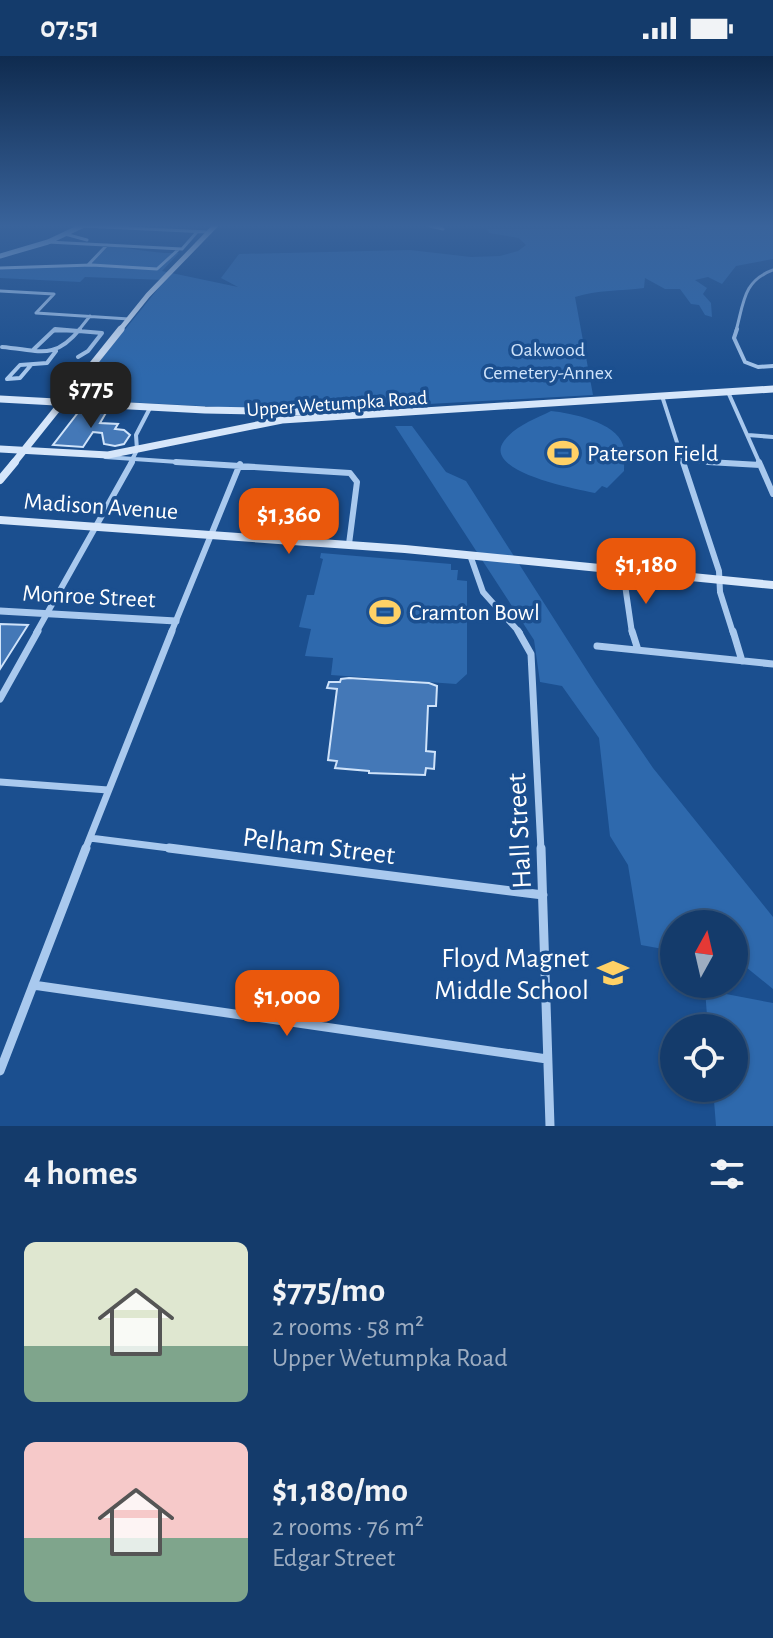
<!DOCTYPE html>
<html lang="en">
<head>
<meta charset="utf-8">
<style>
	body { margin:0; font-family:"Alegreya Sans",sans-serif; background:#214673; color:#f1f3f6; height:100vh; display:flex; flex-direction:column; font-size:30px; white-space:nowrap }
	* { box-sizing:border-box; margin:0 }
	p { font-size:26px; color:#9dadc1 }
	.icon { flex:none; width:44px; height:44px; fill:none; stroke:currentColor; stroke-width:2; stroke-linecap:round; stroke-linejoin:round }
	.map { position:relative; height:1070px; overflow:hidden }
	.drawer { display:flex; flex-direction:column; background:#143b6b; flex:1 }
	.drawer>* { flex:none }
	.needle { width:52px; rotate:8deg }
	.controls { position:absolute; left:660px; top:854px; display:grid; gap:16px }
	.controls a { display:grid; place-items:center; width:88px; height:88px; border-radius:50%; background:#143b6b; box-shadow:0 2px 6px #0004,0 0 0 2px #33557e; font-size:40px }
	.price { position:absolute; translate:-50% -68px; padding:0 18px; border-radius:16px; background:#ea580c; color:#fff; font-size:26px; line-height:52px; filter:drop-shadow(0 2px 4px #0008) }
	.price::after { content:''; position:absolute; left:50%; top:48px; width:24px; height:18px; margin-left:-12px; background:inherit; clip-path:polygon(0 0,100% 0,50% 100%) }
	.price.active { background:#222; color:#fff }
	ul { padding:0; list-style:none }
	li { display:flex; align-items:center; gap:24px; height:200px; padding:0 24px }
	li span { display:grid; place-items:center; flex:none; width:224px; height:160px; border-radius:12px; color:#555 }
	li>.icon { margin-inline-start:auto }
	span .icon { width:96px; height:96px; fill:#fffc; stroke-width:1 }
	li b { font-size:34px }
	h2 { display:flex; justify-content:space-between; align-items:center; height:96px; padding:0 24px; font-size:34px }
	.status { display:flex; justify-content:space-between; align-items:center; height:56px; padding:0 40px; background:#143b6b; direction:ltr }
	.status svg { height:22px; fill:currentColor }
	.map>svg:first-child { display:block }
	.green { fill:#2e69ad }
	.building { fill:#4478b7; stroke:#cfe3fa; stroke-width:2 }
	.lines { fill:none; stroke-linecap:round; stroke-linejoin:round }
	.minor-far4 { stroke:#a9c9ee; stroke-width:3 }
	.minor-far3 { stroke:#a9c9ee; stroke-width:4 }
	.minor-far2 { stroke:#a9c9ee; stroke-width:6 }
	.minor-far1 { stroke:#a9c9ee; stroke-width:7 }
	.minor { stroke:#a9c9ee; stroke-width:9 }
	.tertiary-far1 { stroke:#a9c9ee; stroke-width:5 }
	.tertiary { stroke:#a9c9ee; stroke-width:7 }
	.secondary-far2 { stroke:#d6e6fa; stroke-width:5 }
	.secondary-far1 { stroke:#d6e6fa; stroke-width:7 }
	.secondary { stroke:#d6e6fa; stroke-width:8 }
	.labels { text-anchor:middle; stroke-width:7; stroke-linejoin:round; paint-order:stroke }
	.far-park-label { font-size:20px; fill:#cfe3fa; stroke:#1b4f8f }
	.far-street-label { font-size:20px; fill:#fff; stroke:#1b4f8f }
	.poi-label { font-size:24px; fill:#fff; stroke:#1b4f8f; text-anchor:start }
	.street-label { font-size:24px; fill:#fff; stroke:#1b4f8f }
	.near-street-label { font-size:28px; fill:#fff; stroke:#1b4f8f }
	.near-poi-label { font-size:28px; fill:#fff; stroke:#1b4f8f; text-anchor:end }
</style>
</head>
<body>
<div class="status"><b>07:51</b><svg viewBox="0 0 49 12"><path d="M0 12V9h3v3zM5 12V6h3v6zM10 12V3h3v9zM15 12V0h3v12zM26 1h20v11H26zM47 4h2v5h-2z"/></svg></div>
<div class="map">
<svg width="773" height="1070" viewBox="0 0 773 1070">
	<rect width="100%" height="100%" fill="#1b4f8f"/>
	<path class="green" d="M701,170H773V203L736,210L722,228L708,221L695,224L707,232L703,238L711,247L712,261L705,259L699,249L691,248L680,233H665L645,222L644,232C621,235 597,234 575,241L593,339L356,352L257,353L69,343L165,224L85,221L80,226L0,222V212L89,210L108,190C132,192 154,198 179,197L162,215L238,231L221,222L239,198L410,194L471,201L500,200L518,195L526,189L519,182L489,177L487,173H687Z
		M551,355C571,357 616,366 623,389C625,397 624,407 624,415L607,432L602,430L595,437C579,434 481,416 504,385C515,370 535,363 551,355Z
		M395,370H412L446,416L466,425L595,627L653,712L773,861V933L741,907L734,906V868H674V895L641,889L628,809L610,780L599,682L562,630L540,626L534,584Z
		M321,497L451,508V514H458L457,524L467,525V618L456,628L331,619L333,602L305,600L311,573L299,571L307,539H314L323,503L320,502Z
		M705,934L773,947V1070H716L713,1032H734V972H708Z"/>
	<path class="building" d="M80,354L107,355L100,367L118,368L115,373L124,374L130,379L124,388L115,390L104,388L102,377L93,376L83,391L53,389Z
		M0,568L28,569L0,613Z
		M349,622L429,627L437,630L436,650H428L426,695L435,696L434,713L426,712L425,719L369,717V715L335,712L337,705L328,704L337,633L327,632L329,626H340L341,623Z"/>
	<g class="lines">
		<path class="minor-far4" d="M84,170L208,176
			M430,170L443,173
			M65,178L87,184
			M48,186L182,193L197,176
			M88,209L107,189
			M0,212L92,209L157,213L179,193
			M0,235L54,238
			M36,257L129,263
			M36,257L54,238
			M53,275H78
			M78,275L90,260
			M736,275C744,246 743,225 773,214"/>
		<path class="minor-far3" d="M737,273L734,282L745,306L758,311L773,310
			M2,291C39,294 54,305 80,273
			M34,293L55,273L102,277L88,295L78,301
			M31,309L20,322L7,323L20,309L47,307L56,295
			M728,336L760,408
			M662,340L684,408
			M748,379L773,381
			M105,401L207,408
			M683,404L739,408
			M130,408L137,394L136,379L150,352"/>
		<path class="minor-far2" d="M176,406L350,417L357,426L349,488
			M683,406L719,515L720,536L733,577
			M708,406L760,409
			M759,406L773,438
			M470,499L483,536L520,577
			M623,515L632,577
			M36,577L132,406
			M171,577L240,408"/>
		<path class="minor-far1" d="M518,575L531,598L541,794
			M632,575L638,594
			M733,575L742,605
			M597,590L773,608
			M0,643L38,575
			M0,726L108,734
			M90,782L185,794
			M85,794L172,575"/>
		<path class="minor" d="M169,792L543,839
			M541,792L550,1070
			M33,929L547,1003
			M0,1015L86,792"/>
		<path class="tertiary-far1" d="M0,200L48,186L82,170"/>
		<path class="tertiary" d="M0,555L176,565"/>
		<path class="secondary-far2" d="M119,275L148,239L215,170"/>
		<path class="secondary-far1" d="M0,343L205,354L314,356
			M0,393L108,399L282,364L773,333
			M13,408L121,273"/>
		<path class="secondary" d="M0,424L15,406
			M0,464L405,493L773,529"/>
	</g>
	<linearGradient id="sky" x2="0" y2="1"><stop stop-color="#0f2b4f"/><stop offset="0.53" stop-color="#39639b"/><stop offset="1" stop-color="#39639b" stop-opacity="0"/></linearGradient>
	<rect width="773" height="320" fill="url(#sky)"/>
	<defs>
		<symbol id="stadium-bare" viewBox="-9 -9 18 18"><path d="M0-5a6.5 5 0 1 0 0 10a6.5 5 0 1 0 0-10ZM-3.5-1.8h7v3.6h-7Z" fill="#ffd166" stroke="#1b4f8f" stroke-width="2.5" paint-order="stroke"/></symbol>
		<symbol id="school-bare" viewBox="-9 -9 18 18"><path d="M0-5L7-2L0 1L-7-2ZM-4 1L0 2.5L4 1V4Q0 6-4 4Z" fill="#ffd166" stroke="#1b4f8f" stroke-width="2.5" paint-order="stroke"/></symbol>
	</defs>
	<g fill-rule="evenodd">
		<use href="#stadium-bare" x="541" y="375" width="44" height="44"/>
		<use href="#stadium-bare" x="363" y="534" width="44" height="44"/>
		<use href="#school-bare" x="591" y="895" width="44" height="44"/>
	</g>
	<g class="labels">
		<g class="far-park-label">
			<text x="548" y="300">Oakwood<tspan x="548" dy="23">Cemetery-Annex</tspan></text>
		</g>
		<g class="far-street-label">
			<text transform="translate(337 347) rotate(-4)" y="7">Upper Wetumpka Road</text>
		</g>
		<g class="poi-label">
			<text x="587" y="405">Paterson Field</text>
			<text x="409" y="564">Cramton Bowl</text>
		</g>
		<g class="street-label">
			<text transform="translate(101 450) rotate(4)" y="8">Madison Avenue</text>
			<text transform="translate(89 540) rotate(3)" y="8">Monroe Street</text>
		</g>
		<g class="near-street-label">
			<text transform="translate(518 775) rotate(-93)" y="10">Hall Street</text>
			<text transform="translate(319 789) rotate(7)" y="10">Pelham Street</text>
		</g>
		<g class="near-poi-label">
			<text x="589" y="911">Floyd Magnet<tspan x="589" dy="32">Middle School</tspan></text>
		</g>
	</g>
</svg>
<div class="controls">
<a><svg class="needle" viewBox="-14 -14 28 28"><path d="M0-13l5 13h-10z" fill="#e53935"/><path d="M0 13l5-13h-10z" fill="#9dadc1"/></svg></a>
<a><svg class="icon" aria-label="locate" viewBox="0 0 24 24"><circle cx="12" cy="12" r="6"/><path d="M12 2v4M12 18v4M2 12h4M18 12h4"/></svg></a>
</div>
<b class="price active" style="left:91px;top:374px">$775</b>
<b class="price" style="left:289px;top:500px">$1,360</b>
<b class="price" style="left:646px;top:550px">$1,180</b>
<b class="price" style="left:287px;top:982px">$1,000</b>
</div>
<section class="drawer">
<h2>4 homes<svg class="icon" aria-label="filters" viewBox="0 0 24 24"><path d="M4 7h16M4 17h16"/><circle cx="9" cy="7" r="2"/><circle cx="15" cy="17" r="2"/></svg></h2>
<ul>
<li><span style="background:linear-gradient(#dfe7d0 65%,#7fa58c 0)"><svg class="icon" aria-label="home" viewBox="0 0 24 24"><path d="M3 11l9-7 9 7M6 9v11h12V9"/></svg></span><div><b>$775/mo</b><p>2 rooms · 58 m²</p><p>Upper Wetumpka Road</p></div></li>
<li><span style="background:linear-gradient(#f6c9c9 60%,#7fa58c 0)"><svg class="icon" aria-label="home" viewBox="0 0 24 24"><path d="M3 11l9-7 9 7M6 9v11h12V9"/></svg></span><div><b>$1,180/mo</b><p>2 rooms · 76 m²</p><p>Edgar Street</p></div></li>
</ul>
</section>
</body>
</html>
